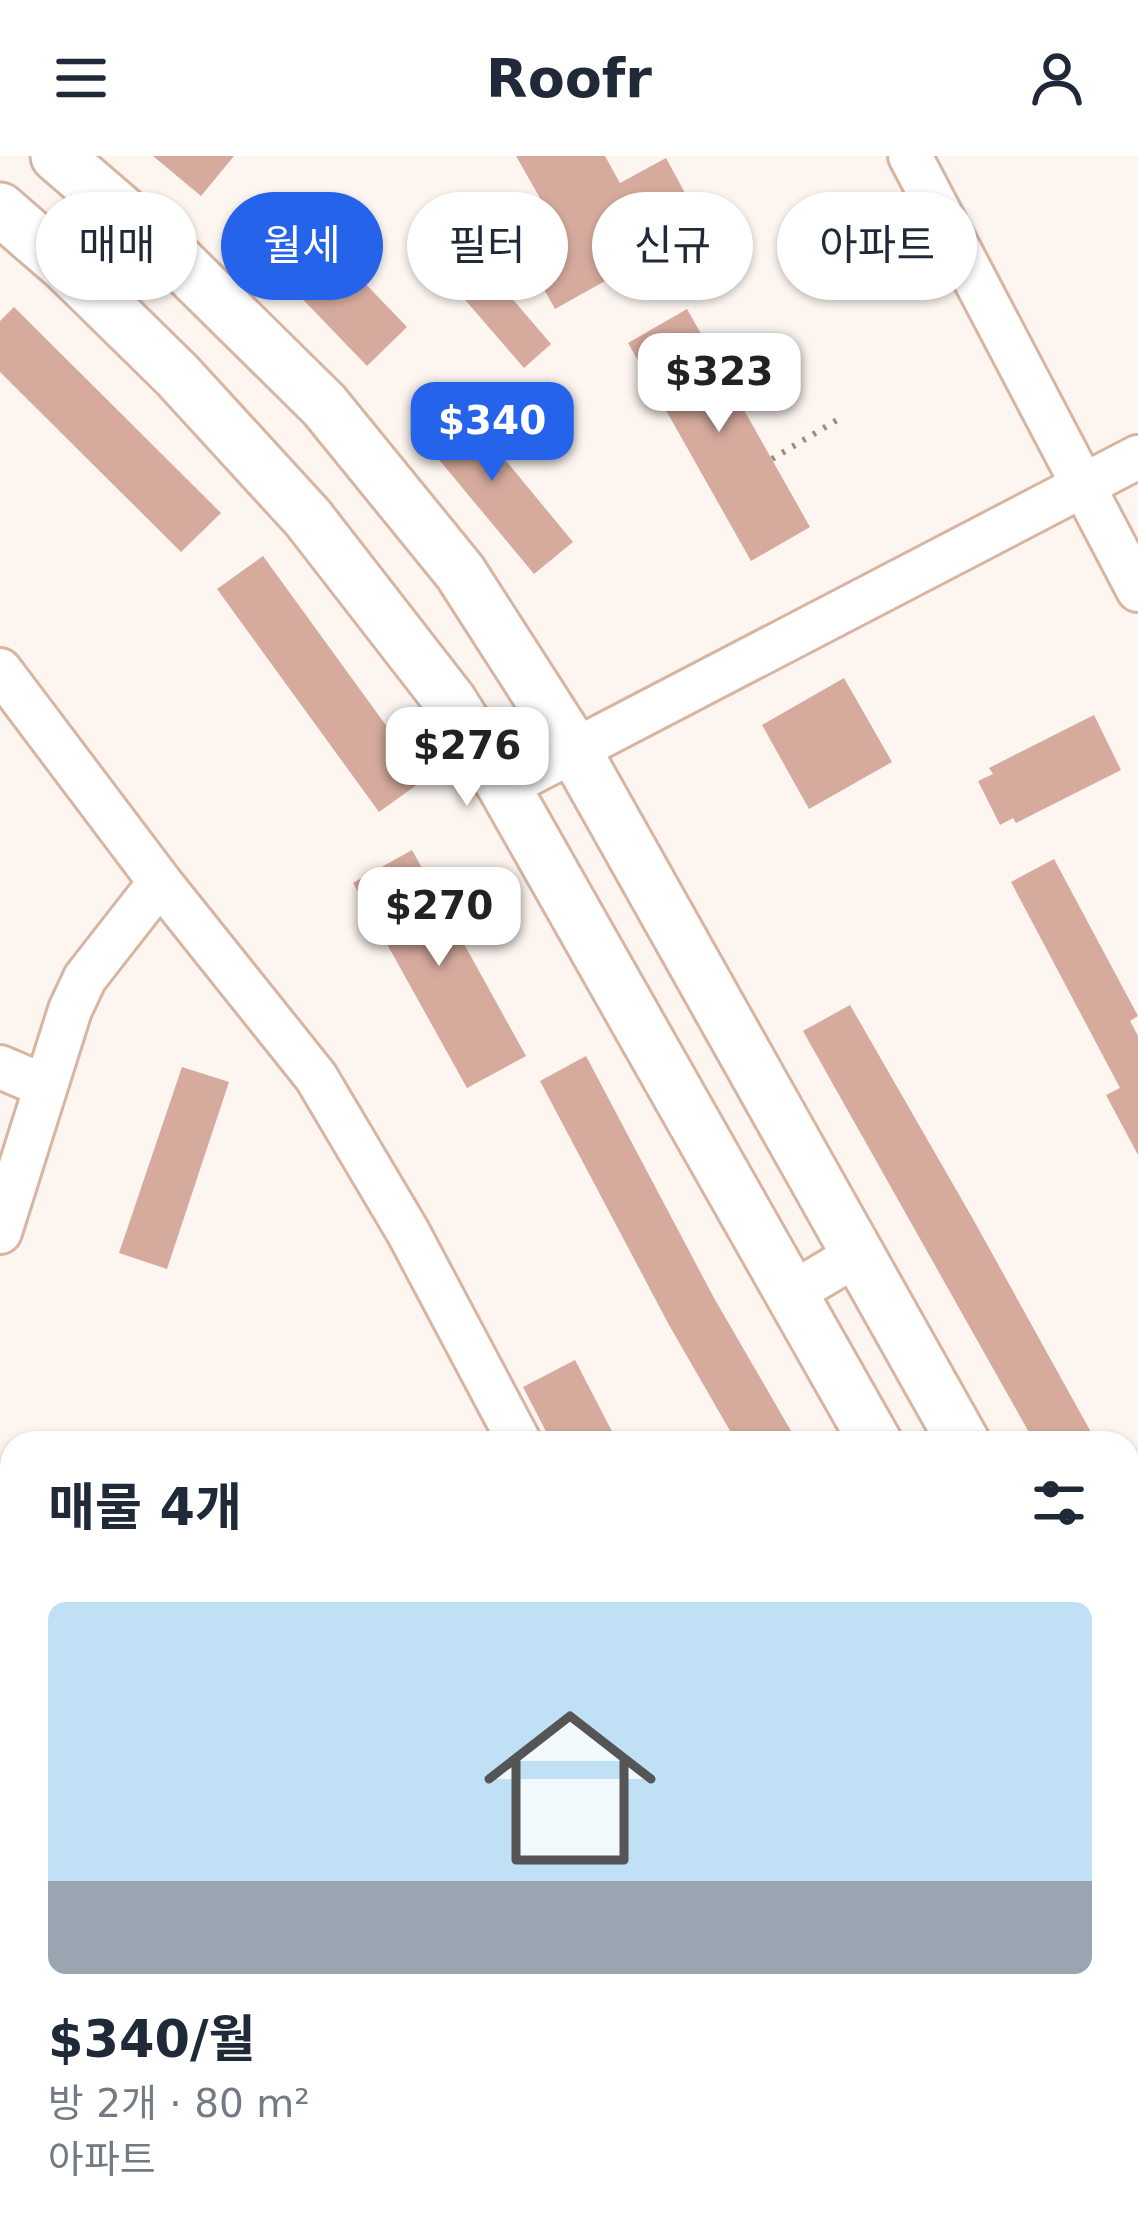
<!DOCTYPE html>
<html lang="ko">
<head>
<meta charset="utf-8">
<style>
	body { margin:0; font-family:"DejaVu Sans","Noto Sans KR",sans-serif; background:#f6f6f7; color:#1f2937; height:100vh; display:flex; flex-direction:column; font-size:45px; white-space:nowrap }
	* { box-sizing:border-box; margin:0 }
	p { font-size:39px; color:#747a83 }
	.icon { flex:none; width:66px; height:66px; fill:none; stroke:currentColor; stroke-width:2; stroke-linecap:round; stroke-linejoin:round }
	.map { position:relative; flex:1; overflow:hidden }
	.sheet { position:absolute; left:0px; top:1275px; width:1140px; height:807px; display:flex; flex-direction:column; background:#fff; border-radius:36px 36px 0 0; box-shadow:0 3px 9px #0004 }
	.sheet>* { flex:none }
	.hud { position:absolute; left:36px; top:36px; width:1068px; height:108px; display:flex; gap:24px }
	.price { position:absolute; translate:-50% -102px; padding:0 27px; border-radius:24px; background:#fff; color:#222; font-size:39px; line-height:78px; filter:drop-shadow(0 3px 6px #0008) }
	.price::after { content:''; position:absolute; left:50%; top:72px; width:36px; height:27px; margin-left:-18px; background:inherit; clip-path:polygon(0 0,100% 0,50% 100%) }
	.price.selected { background:#2563eb; color:#fff }
	ul { padding:0; list-style:none }
	li { display:grid; align-content:center; gap:24px; height:636px; padding:0 48px }
	li+li { border-top:3px solid #e0e1e3 }
	li span { display:grid; place-items:center; height:372px; border-radius:18px; color:#555 }
	li>.icon { margin-inline-start:auto }
	span .icon { width:216px; height:216px; fill:#fffc; stroke-width:1 }
	li b { font-size:51px }
	h2 { display:flex; justify-content:space-between; align-items:center; height:144px; padding:0 48px; font-size:51px }
	.chip { padding:0 42px; border-radius:54px; background:#fff; box-shadow:0 3px 9px #0004; font-size:42px; line-height:108px }
	.chip.selected { background:#2563eb; color:#fff }
	header { display:flex; justify-content:space-between; align-items:center; height:156px; padding:0 48px; background:#fff; font-size:54px; font-weight:700 }
	.map>svg:first-child { display:block }
	.lines { fill:none; stroke-linecap:round; stroke-linejoin:round }
	.stream { stroke:#7c899e; stroke-width:10 }
	.building { fill:#d6ab9d }
	.minor-casing { stroke:#d7b5a0; stroke-width:48 }
	.major-casing { stroke:#d7b5a0; stroke-width:57 }
	.path { stroke:#968d87; stroke-width:6; stroke-dasharray:3 9; stroke-linecap:butt }
	.minor { stroke:#fff; stroke-width:42 }
	.major { stroke:#fff; stroke-width:51 }
</style>
</head>
<body>
<header><svg class="icon" aria-label="menu" viewBox="0 0 24 24"><path d="M4 6h16M4 12h16M4 18h16"/></svg>Roofr<svg class="icon" aria-label="person" viewBox="0 0 24 24"><circle cx="12" cy="8" r="4"/><path d="M4 21q1-7 8-7t8 7"/></svg></header>
<div class="map">
<svg width="1138" height="2080" viewBox="0 0 1138 2080">
	<rect width="100%" height="100%" fill="#fcf5f0"/>
	<g class="lines">
		<path class="stream" d="M822,2080L843,2070"/>
	</g>
	<path class="building" d="M153,0H234L201,40Z
		M516,0H605L620,27L666,2L703,70L555,153L517,85L553,65Z
		M280,39L407,171L367,210L240,78Z
		M468,91L551,188L524,212L440,115Z
		M14,151L221,357L181,396L0,216V165Z
		M687,153L810,371L751,405L628,187Z
		M450,237L573,386L534,418L411,270Z
		M263,400L425,623L379,656L217,433Z
		M844,522L892,606L809,653L762,569Z
		M1094,559L1121,614L1016,667L1013,662L1000,669L978,625L993,618L989,612Z
		M412,694L526,900L467,932L353,727Z
		M1054,703L1138,860L1130,865L1138,880V999L1106,939L1120,932L1011,726Z
		M850,849L973,1063L1097,1287H1035L803,875Z
		M586,900L714,1142L798,1287H737L669,1169L540,925Z
		M182,911L229,926L167,1113L119,1097Z
		M575,1204L618,1287H552L523,1231Z
		M1138,1366V1471L1128,1454V1372Z
		M527,2070H664L643,2080H507Z
		M1030,2070H1090L1095,2080H1011Z"/>
	<g class="lines">
		<defs>
			<path id="minor" d="M910,0L1138,434
				M0,514L160,726L316,921L408,1076L520,1287
				M504,631L1138,301
				M0,911L45,930
				M0,1076L70,854L85,822L160,726
				M791,1138L858,1098
				M0,1356L12,1360
				M1128,1894L1138,1890
				M1128,1980L1138,1975
				M0,2029L12,2051
				M86,2080L105,2070
				M744,2080L765,2070
				M927,2080L947,2070"/>
			<path id="major" d="M57,0L173,100L324,249L460,416L575,595L964,1287
				M0,53L67,111L177,219L308,362L451,546L504,631L876,1287
				M1128,1578L1138,1595
				M1128,1733L1138,1750"/>
		</defs>
		<use href="#minor" class="minor-casing"/>
		<use href="#major" class="major-casing"/>
		<path class="path" d="M772,303L837,264"/>
		<use href="#minor" class="minor"/>
		<use href="#major" class="major"/>
	</g>
</svg>
<b class="price" style="left:719px;top:279px">$323</b>
<b class="price selected" style="left:492px;top:328px">$340</b>
<b class="price" style="left:467px;top:653px">$276</b>
<b class="price" style="left:439px;top:813px">$270</b>
<div class="hud">
<a class="chip">매매</a>
<a class="chip selected">월세</a>
<a class="chip">필터</a>
<a class="chip">신규</a>
<a class="chip">아파트</a>
</div>
<section class="sheet">
<h2>매물 4개<svg class="icon" aria-label="filters" viewBox="0 0 24 24"><path d="M4 7h16M4 17h16"/><circle cx="9" cy="7" r="2"/><circle cx="15" cy="17" r="2"/></svg></h2>
<ul>
<li><span style="background:linear-gradient(#bfe0f5 75%,#9aa5b1 0)"><svg class="icon" aria-label="home" viewBox="0 0 24 24"><path d="M3 11l9-7 9 7M6 9v11h12V9"/></svg></span><div><b>$340/월</b><p>방 2개 · 80 m²</p><p>아파트</p></div></li>
</ul>
</section>
</div>
</body>
</html>
